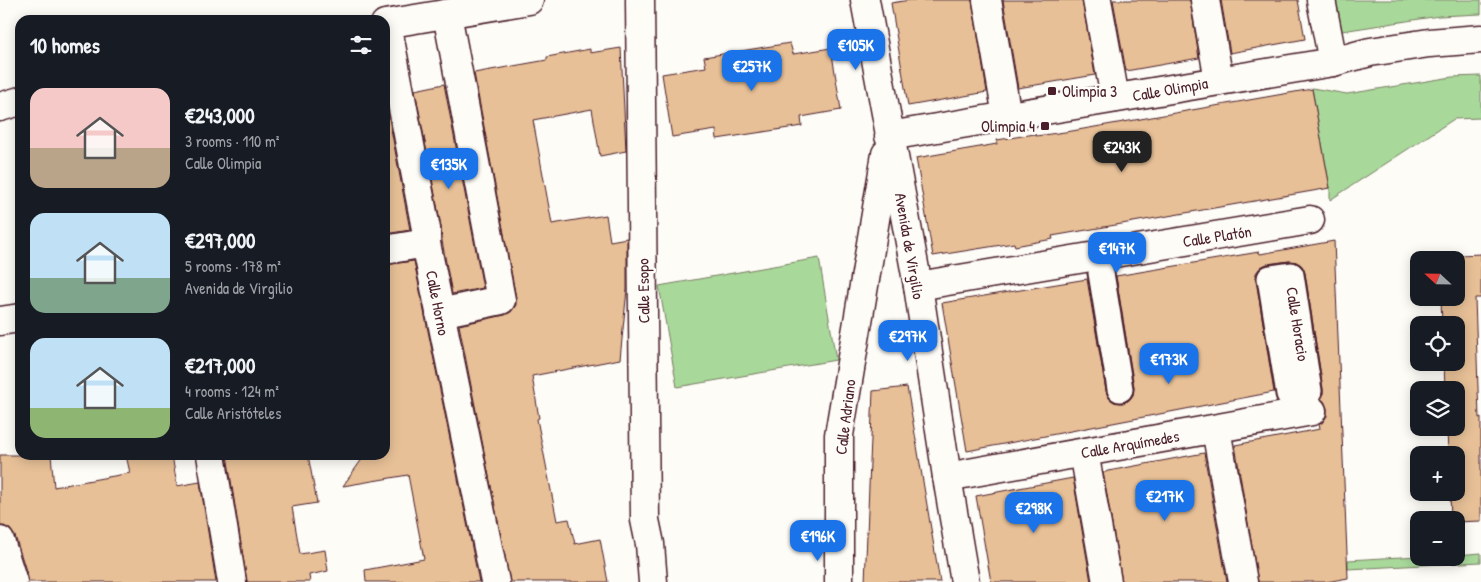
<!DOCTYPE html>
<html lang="en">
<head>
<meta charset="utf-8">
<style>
	body { margin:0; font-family:"Patrick Hand",sans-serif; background:#20242c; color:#f1f3f6; height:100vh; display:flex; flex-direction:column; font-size:19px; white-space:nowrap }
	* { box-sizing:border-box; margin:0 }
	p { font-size:16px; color:#9ea1a6 }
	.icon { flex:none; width:28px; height:28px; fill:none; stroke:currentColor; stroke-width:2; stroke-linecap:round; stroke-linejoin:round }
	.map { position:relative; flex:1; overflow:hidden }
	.side { position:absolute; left:15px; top:15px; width:375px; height:445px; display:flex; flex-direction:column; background:#171b24; border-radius:15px; box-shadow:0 2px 12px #0003 }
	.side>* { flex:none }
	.needle { width:32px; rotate:292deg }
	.controls { position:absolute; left:1410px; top:251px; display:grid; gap:10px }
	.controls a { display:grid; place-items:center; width:55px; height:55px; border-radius:10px; background:#171b24; box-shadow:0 2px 12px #0003; font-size:25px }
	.price { position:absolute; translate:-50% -42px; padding:0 11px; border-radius:10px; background:#1a73e8; color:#fff; font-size:16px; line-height:32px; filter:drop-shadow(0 1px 2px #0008) }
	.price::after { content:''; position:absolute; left:50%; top:30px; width:15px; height:11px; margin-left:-8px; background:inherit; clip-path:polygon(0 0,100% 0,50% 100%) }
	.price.active { background:#222; color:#fff }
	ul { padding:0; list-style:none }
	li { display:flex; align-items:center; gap:15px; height:125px; padding:0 15px }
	li span { display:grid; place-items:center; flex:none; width:140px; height:100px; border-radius:15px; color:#555 }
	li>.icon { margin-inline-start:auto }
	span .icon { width:60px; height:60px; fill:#fffc; stroke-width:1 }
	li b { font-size:21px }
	h2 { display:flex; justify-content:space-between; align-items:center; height:60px; padding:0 15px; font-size:21px }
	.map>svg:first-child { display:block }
	.green { fill:#a8d99a; stroke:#797c62 }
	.building { fill:#e7c097; stroke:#4a1f2b }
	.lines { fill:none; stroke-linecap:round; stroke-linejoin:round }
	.pedestrian-casing { stroke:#4a1f2b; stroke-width:29 }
	.minor-casing { stroke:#4a1f2b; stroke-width:31 }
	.tertiary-casing { stroke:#4a1f2b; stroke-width:31 }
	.secondary-casing { stroke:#4a1f2b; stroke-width:31 }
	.pedestrian { stroke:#fdfcf7; stroke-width:25 }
	.minor { stroke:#fdfcf7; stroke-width:28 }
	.tertiary { stroke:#fdfcf7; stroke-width:28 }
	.secondary { stroke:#fdfcf7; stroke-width:28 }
	.poi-dot { fill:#4a1f2b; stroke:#fdfcf7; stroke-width:2 }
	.labels { text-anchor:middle; stroke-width:5; stroke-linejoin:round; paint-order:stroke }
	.street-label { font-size:16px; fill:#4a1f2b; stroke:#fdfcf7 }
	.poi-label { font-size:16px; fill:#4a1f2b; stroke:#fdfcf7; text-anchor:start }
</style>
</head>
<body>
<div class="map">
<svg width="1481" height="582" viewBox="0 0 1481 582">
	<rect width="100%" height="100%" fill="#fdfcf7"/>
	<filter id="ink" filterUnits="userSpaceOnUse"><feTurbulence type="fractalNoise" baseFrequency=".02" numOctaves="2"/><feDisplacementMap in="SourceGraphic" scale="10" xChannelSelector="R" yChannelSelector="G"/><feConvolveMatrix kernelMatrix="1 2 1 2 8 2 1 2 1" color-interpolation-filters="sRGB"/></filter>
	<g filter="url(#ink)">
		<path class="green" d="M1330,0H1481V14L1439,16L1336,32Z
			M1481,76V118L1454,119L1330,200V188L1312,88L1347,94L1452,77Z
			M819,258L836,360L677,387L659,286Z
			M1481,553V562L1348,569V560L1419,556V558H1456V555Z"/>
		<path class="building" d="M910,0H972L987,92L908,106L891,3Z
			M1003,0H1082L1095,75L1018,88Z
			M1113,0H1190L1199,58L1126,71Z
			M1221,0H1298L1305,39L1230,53Z
			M790,43L793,54L831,48L841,110L801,117L802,126L717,139L716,130L672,137L662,74L706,67L704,57Z
			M621,48L626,151L600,156L592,109L533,120L552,224L606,215L610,241L627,238V289L620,359L532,376L539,418L537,419L557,521L569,519L575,544L600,539L608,582H510L459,325L505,315L511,312L516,305V298L474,73L547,60V57L590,49V53Z
			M444,84L483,288L452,294L442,241L441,226L415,90Z
			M1312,89L1330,188L1052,236L1053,239L1015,246L1014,243L933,256L916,158L997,144V140L1035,134L1036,136L1072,131Z
			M385,97L410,230L385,234Z
			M1334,241L1348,578L1326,582H1258L1235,445L1320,429L1319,424L1322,423L1327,416V408L1324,401L1321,399L1323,396V389L1305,273L1302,266L1296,262L1289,261L1267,264L1261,267L1256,273V280L1274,392L967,451L942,303L1087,279L1106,391L1109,398L1114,402L1123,403L1129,400L1133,395L1134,387L1116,276L1259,252L1260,254Z
			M1481,254V298H1475L1479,418L1481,417V521L1456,522V520H1451L1450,492H1456V455H1448L1447,428H1456V390H1445L1444,362H1456V325H1442L1441,298H1456V260H1439V256Z
			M414,261L425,316L479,582H366L365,570L424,559L408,475L343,486L365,455H385V265Z
			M907,387L940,582H865L873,391Z
			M1204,453L1227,582H1122L1103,472Z
			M0,455H51L54,487L130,473L126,455H172L177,486L200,482L216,582H28V577L15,536L10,529L4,526H0Z
			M227,455H308L317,503L292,507L300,554L325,550L328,571L309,575L310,582H247Z
			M1073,478L1091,582H991L976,496Z"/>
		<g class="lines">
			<defs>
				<path id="pedestrian" d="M1101,273L1120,389
					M1289,394L1270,278L1291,275L1309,391"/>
				<path id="minor" d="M987,0L1007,116
					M1097,0L1115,98
					M1205,0L1219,81
					M1321,0L1333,62
					M387,24L426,229V243
					M918,286L1310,220
					M440,313L501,300L447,14
					M1216,429L1243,582
					M1084,452L1107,582
					M211,455L232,582
					M947,477L1312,411
					M0,541L13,582"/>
				<path id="tertiary" d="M640,0L645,520L650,544L653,582
					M865,0L918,286L947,477L965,582
					M889,136L1333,62L1370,52L1429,43L1481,39
					M385,250L426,243L495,582
					M0,321L20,318
					M839,582V435L886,154"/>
				<path id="secondary" d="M385,24L529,0
					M0,107L20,101"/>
			</defs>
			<use href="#pedestrian" class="pedestrian-casing"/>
			<use href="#minor" class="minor-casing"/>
			<use href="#tertiary" class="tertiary-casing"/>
			<use href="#secondary" class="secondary-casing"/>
			<use href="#pedestrian" class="pedestrian"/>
			<use href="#minor" class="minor"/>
			<use href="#tertiary" class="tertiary"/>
			<use href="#secondary" class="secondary"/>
		</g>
	</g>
	<g class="poi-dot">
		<rect x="1047" y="86" width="10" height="10" rx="2.5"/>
		<rect x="1040" y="121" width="10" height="10" rx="2.5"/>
	</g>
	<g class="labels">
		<g class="street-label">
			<text transform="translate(1170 89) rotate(-10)" y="6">Calle Olimpia</text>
			<text transform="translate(1217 236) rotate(-9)" y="6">Calle Platón</text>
			<text transform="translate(910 246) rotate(80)" y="6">Avenida de Virgilio</text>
			<text transform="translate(643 291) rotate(-91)" y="6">Calle Esopo</text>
			<text transform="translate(438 303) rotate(79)" y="6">Calle Horno</text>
			<text transform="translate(1298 324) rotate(81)" y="6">Calle Horacio</text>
			<text transform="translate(845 417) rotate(-83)" y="6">Calle Adriano</text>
			<text transform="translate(1130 444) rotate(-10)" y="6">Calle Arquímedes</text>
		</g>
		<g class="poi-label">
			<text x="1062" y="97">Olimpia 3</text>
			<text x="1035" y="132" text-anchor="end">Olimpia 4</text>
		</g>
	</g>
</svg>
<div class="controls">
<a><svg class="needle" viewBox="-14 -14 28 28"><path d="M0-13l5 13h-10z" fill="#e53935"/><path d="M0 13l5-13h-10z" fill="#9ea1a6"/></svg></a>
<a><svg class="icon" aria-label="locate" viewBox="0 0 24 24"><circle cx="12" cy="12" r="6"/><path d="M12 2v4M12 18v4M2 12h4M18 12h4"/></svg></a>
<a><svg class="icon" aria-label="layers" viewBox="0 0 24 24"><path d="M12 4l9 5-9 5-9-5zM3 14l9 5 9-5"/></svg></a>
<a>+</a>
<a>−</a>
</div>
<b class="price" style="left:856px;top:71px">€105K</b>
<b class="price" style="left:752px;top:92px">€257K</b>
<b class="price active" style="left:1122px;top:173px">€243K</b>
<b class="price" style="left:449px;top:190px">€135K</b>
<b class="price" style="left:1117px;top:274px">€147K</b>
<b class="price" style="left:908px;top:362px">€297K</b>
<b class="price" style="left:1169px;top:385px">€173K</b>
<b class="price" style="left:1165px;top:522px">€217K</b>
<b class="price" style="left:1034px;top:534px">€298K</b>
<b class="price" style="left:818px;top:562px">€196K</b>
<section class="side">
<h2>10 homes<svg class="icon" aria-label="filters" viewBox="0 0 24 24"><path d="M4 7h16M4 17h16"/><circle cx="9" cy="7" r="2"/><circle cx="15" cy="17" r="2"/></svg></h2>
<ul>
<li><span style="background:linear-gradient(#f6c9c9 60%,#b9a48a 0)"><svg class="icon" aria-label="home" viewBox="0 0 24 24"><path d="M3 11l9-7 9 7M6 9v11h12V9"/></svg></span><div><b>€243,000</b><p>3 rooms · 110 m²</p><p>Calle Olimpia</p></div></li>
<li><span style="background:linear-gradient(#bfe0f5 65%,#7fa58c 0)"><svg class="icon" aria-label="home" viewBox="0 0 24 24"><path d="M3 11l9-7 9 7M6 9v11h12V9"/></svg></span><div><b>€297,000</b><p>5 rooms · 178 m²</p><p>Avenida de Virgilio</p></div></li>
<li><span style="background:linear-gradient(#bfe0f5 70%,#8fb573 0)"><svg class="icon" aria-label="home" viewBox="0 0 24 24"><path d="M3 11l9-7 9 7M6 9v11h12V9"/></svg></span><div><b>€217,000</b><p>4 rooms · 124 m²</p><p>Calle Aristóteles</p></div></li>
</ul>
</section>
</div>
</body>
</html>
